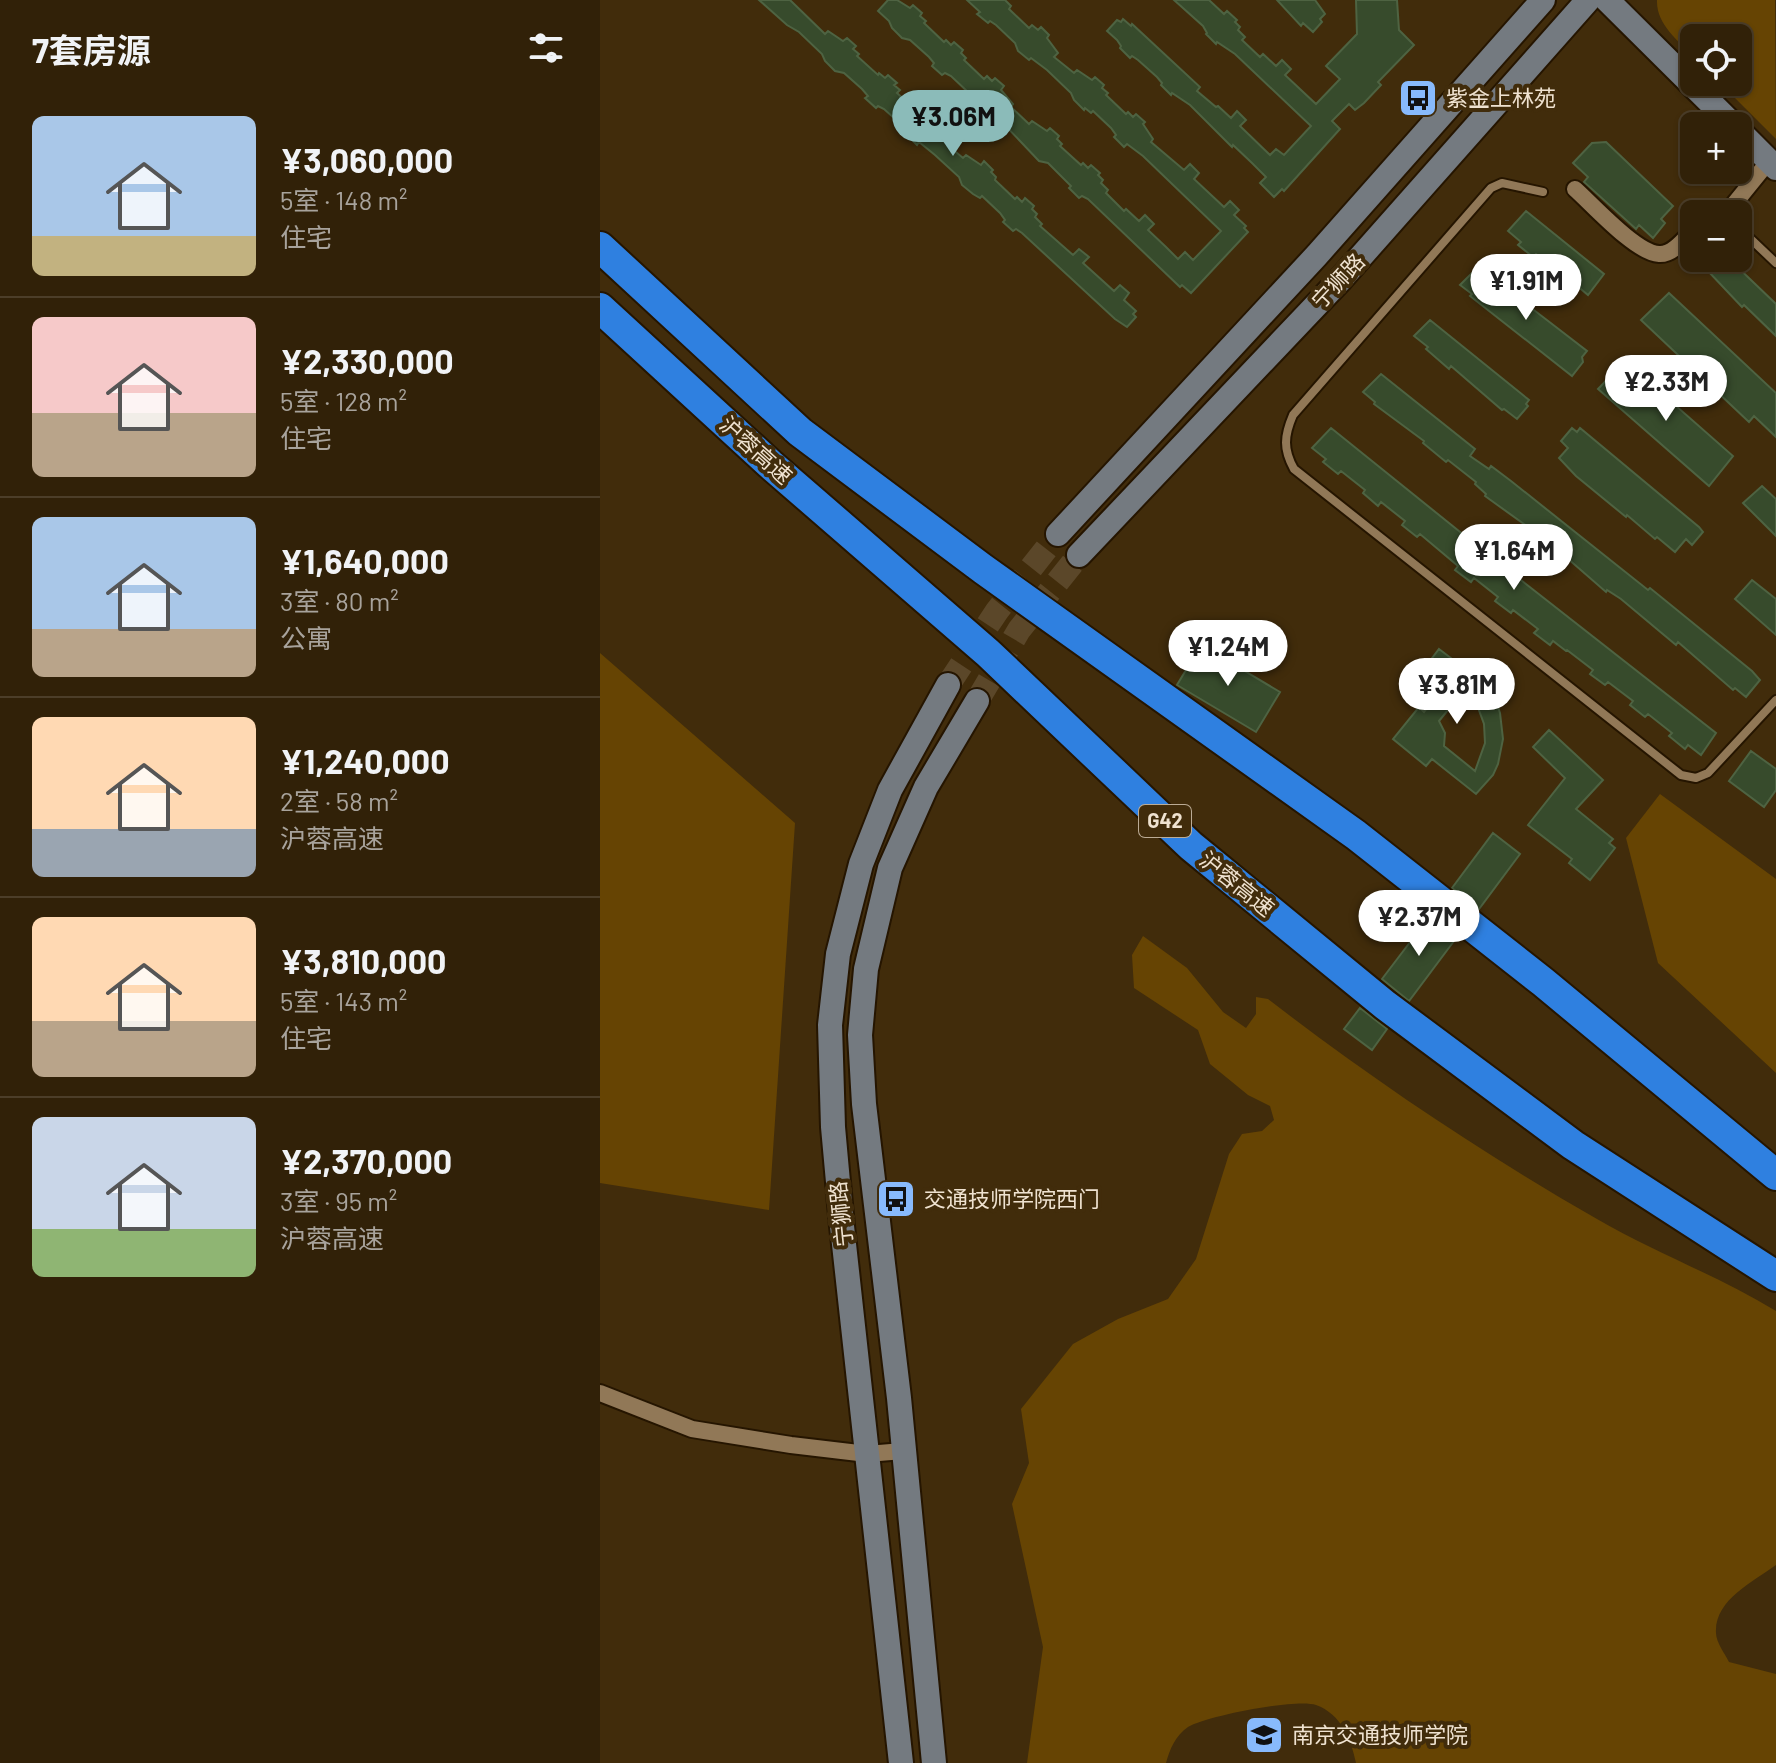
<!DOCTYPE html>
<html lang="zh">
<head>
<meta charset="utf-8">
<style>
	body { margin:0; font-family:Barlow,"Noto Sans SC",sans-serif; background:#3d2e16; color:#f1f3f6; height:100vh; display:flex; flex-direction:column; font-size:30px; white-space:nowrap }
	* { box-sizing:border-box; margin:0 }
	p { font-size:26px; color:#a8a39c }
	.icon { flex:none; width:44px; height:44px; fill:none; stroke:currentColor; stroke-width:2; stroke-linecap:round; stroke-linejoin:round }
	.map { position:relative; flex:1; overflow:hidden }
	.panel { display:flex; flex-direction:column; background:#312108; width:600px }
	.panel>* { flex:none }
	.tools { position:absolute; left:1080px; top:24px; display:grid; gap:16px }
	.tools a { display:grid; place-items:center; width:72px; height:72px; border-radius:12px; background:#312108; box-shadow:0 2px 6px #0004,0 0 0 2px #4c3e29; font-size:40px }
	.price { position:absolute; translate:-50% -68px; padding:0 18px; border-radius:28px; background:#fff; color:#222; font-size:26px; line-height:52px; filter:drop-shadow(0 2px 4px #0008) }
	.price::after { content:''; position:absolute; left:50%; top:48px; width:24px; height:18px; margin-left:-12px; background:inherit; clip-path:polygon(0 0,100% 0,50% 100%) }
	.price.current { background:#8bbbb9; color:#111 }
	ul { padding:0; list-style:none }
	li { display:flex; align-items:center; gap:24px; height:200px; padding:0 32px }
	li+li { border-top:2px solid #4c3e29 }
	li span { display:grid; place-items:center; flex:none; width:224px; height:160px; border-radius:12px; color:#555 }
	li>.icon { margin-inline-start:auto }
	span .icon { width:96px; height:96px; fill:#fffc; stroke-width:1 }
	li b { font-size:34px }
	h2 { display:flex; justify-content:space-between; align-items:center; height:96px; padding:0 32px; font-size:34px }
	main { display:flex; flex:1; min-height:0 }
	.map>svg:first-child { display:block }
	.green { fill:#664403 }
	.building { fill:#374b2c; stroke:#4e6342; stroke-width:2; fill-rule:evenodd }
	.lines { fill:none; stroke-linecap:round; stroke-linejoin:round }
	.secondary-tunnel { stroke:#5b4729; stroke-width:24; stroke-dasharray:24 12; stroke-linecap:butt }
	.lane-casing { stroke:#251500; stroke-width:12 }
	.street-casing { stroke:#251500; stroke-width:20 }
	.secondary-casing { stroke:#251500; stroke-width:28 }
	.highway-casing { stroke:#251500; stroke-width:34 }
	.lane { stroke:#917857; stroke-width:8 }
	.street { stroke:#917857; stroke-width:16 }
	.secondary { stroke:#747a80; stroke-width:24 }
	.highway { stroke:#2f80e0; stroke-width:30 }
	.labels { text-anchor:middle; stroke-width:8; stroke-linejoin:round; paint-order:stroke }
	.shield { fill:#412c0b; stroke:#bbab95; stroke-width:2 }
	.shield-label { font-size:20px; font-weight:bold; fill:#efe2d0 }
	.poi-label { font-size:22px; fill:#efe2d0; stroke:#412c0b; text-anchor:start }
	.street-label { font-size:22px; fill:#efe2d0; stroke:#412c0b }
</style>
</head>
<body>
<main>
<section class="panel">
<h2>7套房源<svg class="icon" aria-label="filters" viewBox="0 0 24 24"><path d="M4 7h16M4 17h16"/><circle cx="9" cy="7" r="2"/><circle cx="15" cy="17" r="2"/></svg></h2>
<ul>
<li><span style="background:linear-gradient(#a9c7e8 75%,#c2b280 0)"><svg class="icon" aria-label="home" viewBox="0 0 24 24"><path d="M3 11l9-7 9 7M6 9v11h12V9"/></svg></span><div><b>¥3,060,000</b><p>5室 · 148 m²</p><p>住宅</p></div></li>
<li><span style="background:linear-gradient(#f6c9c9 60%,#b9a48a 0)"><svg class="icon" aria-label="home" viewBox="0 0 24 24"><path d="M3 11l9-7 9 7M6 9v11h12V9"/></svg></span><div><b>¥2,330,000</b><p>5室 · 128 m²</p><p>住宅</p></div></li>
<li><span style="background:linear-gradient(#a9c7e8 70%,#b9a48a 0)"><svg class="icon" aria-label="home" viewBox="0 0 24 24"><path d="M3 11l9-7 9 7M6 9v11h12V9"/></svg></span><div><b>¥1,640,000</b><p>3室 · 80 m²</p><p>公寓</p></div></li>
<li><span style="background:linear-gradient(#ffd9b3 70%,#9aa5b1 0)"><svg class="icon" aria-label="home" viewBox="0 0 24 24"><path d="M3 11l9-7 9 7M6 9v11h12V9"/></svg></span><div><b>¥1,240,000</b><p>2室 · 58 m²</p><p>沪蓉高速</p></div></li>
<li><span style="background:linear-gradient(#ffd9b3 65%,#b9a48a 0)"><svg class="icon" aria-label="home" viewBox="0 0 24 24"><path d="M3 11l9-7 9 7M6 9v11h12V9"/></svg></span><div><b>¥3,810,000</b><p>5室 · 143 m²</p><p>住宅</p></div></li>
<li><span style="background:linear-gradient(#c9d6e8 70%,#8fb573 0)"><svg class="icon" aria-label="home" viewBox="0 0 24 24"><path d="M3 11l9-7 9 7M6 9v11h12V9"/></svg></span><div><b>¥2,370,000</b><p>3室 · 95 m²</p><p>沪蓉高速</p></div></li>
</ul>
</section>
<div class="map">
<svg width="1176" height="1763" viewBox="0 0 1176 1763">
	<rect width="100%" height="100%" fill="#412c0b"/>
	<path class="green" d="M1057,0H1175L1176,139L1119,82H1138V38H1094V57C1078,41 1056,24 1057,0Z
		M0,653L195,823L169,1210L0,1183Z
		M1060,794L1176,879V1073L1058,963L1026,838Z
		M543,936L587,968L623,1012L646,1028L656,1014V997L668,999C773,1080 882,1153 997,1219C1055,1253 1119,1276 1176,1311V1565C1153,1582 1114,1600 1116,1633C1116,1642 1125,1654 1129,1662L1176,1674V1763H756C751,1739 741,1714 716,1705C697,1698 606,1716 588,1727C575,1736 570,1749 566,1763H427L443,1647L412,1504L429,1463L421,1409L473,1344L518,1319L568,1299L596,1259L629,1154L642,1134L662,1131L674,1120L670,1106L648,1095L610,1064L598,1030L534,988L532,955Z"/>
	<path class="building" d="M159,0H190L225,34L228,31L243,41L247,38L256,46L253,49L259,54L257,56L278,75L279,73L285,78L288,75L297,83L294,85L300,90L297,93L318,112L320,109L326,114L329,111L338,119L335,122L346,137L343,141L363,158L366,155L381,165L384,161L393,170L391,172L396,177L395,180L415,199L417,197L422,202L425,198L434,206L432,209L437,214L435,217L442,224L440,226L473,255L479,249L489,257L483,263L514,291L520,285L529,293L524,300L536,311L533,314L536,317L527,327L515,319L422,233L416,229L413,231L403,222L405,220L400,213L382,196L380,198L373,194L362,185L359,177L335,155L319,142L317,145L307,135L308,133L304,127L284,109L278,106L276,108L265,98L268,96L262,89L244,73L235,71L225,61L222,54L199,32L187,25Z
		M288,0H297L310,8L313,5L322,13L320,16L326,21L324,23L344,42L346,40L351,45L354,42L363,50L361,53L366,58L364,60L384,79L387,76L392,81L395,78L404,86L401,90L413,104L411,107L429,124L432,121L447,131L450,128L459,136L457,139L462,144L460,146L481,165L483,163L488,168L491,165L500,173L498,175L503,180L501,183L508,190L506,193L524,211L526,209L539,221L545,215L554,224L548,230L566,247L578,259L585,252L593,260L621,231L543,156L527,144L524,147L514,137L516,135L511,128L493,111L491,113L485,108L484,110L474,100L471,93L447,70L431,58L429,60L418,51L415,43L396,25L390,21L388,23L377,14L380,12L367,0H405L411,6L409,9L429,28L432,25L438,30L441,27L449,35L447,38L458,53L454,57L474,73L477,70L492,80L495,77L504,85L502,88L508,93L506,95L526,114L528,112L533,117L536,114L545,122L543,124L553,139L551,142L584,170L590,164L599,173L594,179L624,207L630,201L639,210L634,215L646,226L644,228L648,232L591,293L582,285L580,287L488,199L482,196L479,198L469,188L471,186L448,163L439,161L402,122L386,110L384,112L373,102L375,100L370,94L351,76L345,73L342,75L332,66L334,63L329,57L310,40L302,38L292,28L289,21L278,11Z
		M574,0H609L624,14L627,11L637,20L635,22L640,27L638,30L645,37L642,40L660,57L663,54L676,66L682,60L691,69L685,75L716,104L740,79L726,66L757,34L756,0H797L799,30L814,45L778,82L781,85L764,103L755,110L749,104L732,121L740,129L684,191L682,189L674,197L660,183L666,177L652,163L633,145L632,147L590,105L572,93L571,95L561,85L562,83L557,77L538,60L532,56L530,58L520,48L521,46L517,40L507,31L517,20L521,22L523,19L531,26L532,24L600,87L597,91L616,107L618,106L631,118L637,111L646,120L640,126L670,155L676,149L684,155L711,126L635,54L617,42L616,44L606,34L607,33L603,26Z
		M677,0H715L725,14L720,19L722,22L713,32L703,23L701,26Z
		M1006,142L1073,206L1061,219L1065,223L1053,238L1039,225L1036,229L984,182L988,177L973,163L992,143Z
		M926,211L1004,274L988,295L976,285L973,289L958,277L961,273L936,254L933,257L918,245L921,242L908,231Z
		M1119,258H1128L1176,304V336L1144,305L1142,307L1107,270Z
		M877,268L928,309L930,307L987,351L982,357L983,362L972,376L870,296L872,294L860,285Z
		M1069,293L1176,393V437L1154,416L1149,422L1041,320Z
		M830,320L929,400L926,404L928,406L917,419L904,409L902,410L851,366L849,369L826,349L828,347L814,336Z
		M1025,361L1133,456L1109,486L998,389Z
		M781,374L875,449L870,456L889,469L891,466L911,481L1048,590L1050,588L1152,671L1160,680L1146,697L1135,688L1133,690L1078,642L1076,645L1021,599L1007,590L1006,592L959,551L957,554L933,535L935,532L885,496L886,494L875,484L876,482L848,460L846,462L823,443L824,441L774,404L775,402L763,392Z
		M731,428L880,548L1116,733L1101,755L1088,745L1085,749L1069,736L1072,733L1048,714L1045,717L1030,705L1033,701L1008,682L1005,685L990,674L993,670L967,650L966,651L953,641L950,645L934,633L938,629L913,610L911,613L895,601L898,597L874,578L871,582L855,570L858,566L820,534L817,537L802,525L805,521L781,502L778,506L763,493L765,490L741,471L738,474L723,462L726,459L712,448Z
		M972,428L977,432L980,428L1099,527L1103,532L1092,545L1086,539L1075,552L1057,537L1055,539L1027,515L1026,517L976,476L959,458L968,448L961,441Z
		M1162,486L1176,499V536L1143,503Z
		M1152,580L1176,599V635L1135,599Z
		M601,645L680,692L656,732L577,685Z
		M839,649L881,681L896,701L900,713L903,739L898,764L893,775L876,794L832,759L826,766L793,739L819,707L824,712L844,686L823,670ZM865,689L877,705L884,724L885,743L875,771L844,746L845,733L839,721Z
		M949,730L1003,780L976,809L1013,839L1009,843L1015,848L990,880L969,863L972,859L928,825L965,778L933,747Z
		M1151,751L1176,769V790L1164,807L1129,781Z
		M893,833L920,854L879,909L852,888Z
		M830,916L857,937L809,1001L782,979Z
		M760,1008L787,1029L772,1050L744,1029Z"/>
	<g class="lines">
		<path class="secondary-tunnel" d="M348,685L397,611L458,534
			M377,701L419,630L479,555"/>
		<defs>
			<path id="lane" d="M943,192L902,183L891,188L693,415C684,436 683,449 694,469L1081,775L1096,778L1108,773L1176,700
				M1138,227L1176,263"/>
			<path id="street" d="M975,189C993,205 1036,253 1059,254C1073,255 1085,238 1094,229
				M1126,214L1169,161
				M0,1393L92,1429L191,1445L267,1454L303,1451"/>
			<path id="secondary" d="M1007,0L1134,126
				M1138,130L1176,168
				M458,534L717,255L943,0
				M479,555L741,279L988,0
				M301,1763L242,1226L233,1127L230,1025L238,954L261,864L290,790L348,685
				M334,1763L299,1398L264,1104L260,1035L266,969L290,868L326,787L377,701"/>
			<path id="highway" d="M0,247L200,432L383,569L756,835L943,982L1176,1175
				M0,308L170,464L388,653L591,846L785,1005L973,1145L1176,1276"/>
		</defs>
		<use href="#lane" class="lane-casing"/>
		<use href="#street" class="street-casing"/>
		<use href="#secondary" class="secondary-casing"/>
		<use href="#highway" class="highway-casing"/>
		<use href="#lane" class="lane"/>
		<use href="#street" class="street"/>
		<use href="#secondary" class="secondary"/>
		<use href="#highway" class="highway"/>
	</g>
	<defs>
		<symbol id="bus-square" viewBox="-11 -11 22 22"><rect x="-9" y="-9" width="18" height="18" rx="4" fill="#88bafc" stroke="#412c0b"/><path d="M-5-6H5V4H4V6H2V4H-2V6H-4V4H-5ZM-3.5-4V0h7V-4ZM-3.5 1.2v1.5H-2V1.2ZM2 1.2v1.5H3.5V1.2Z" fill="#111"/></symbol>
		<symbol id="university-square" viewBox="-11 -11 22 22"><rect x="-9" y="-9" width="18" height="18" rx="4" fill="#88bafc" stroke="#412c0b"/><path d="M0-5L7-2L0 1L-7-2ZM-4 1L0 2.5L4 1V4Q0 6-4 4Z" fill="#111"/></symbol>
	</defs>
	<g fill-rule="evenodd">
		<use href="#bus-square" x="796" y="76" width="44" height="44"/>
		<use href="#bus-square" x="274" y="1177" width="44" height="44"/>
		<use href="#university-square" x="642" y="1713" width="44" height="44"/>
	</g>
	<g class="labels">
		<rect class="shield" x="539" y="805" width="52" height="32" rx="6"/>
		<g class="shield-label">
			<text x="565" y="828">G42</text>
		</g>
		<g class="poi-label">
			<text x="846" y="106">紫金上林苑</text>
			<text x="324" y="1207">交通技师学院西门</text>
			<text x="692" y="1743">南京交通技师学院</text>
		</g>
		<g class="street-label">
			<text transform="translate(738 281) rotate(-47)" y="8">宁狮路</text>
			<text transform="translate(156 450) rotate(42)" y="8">沪蓉高速</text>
			<text transform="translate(637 884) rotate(39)" y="8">沪蓉高速</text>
			<text transform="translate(241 1214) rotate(-96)" y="8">宁狮路</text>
		</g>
	</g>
</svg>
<div class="tools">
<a><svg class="icon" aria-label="locate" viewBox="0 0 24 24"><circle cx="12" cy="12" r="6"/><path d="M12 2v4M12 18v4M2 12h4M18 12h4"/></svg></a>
<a>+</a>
<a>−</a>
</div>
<b class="price current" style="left:353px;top:158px">¥3.06M</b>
<b class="price" style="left:926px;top:322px">¥1.91M</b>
<b class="price" style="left:1066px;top:423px">¥2.33M</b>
<b class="price" style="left:914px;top:592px">¥1.64M</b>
<b class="price" style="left:628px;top:688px">¥1.24M</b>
<b class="price" style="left:857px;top:726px">¥3.81M</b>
<b class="price" style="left:819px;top:958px">¥2.37M</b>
</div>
</main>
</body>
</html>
